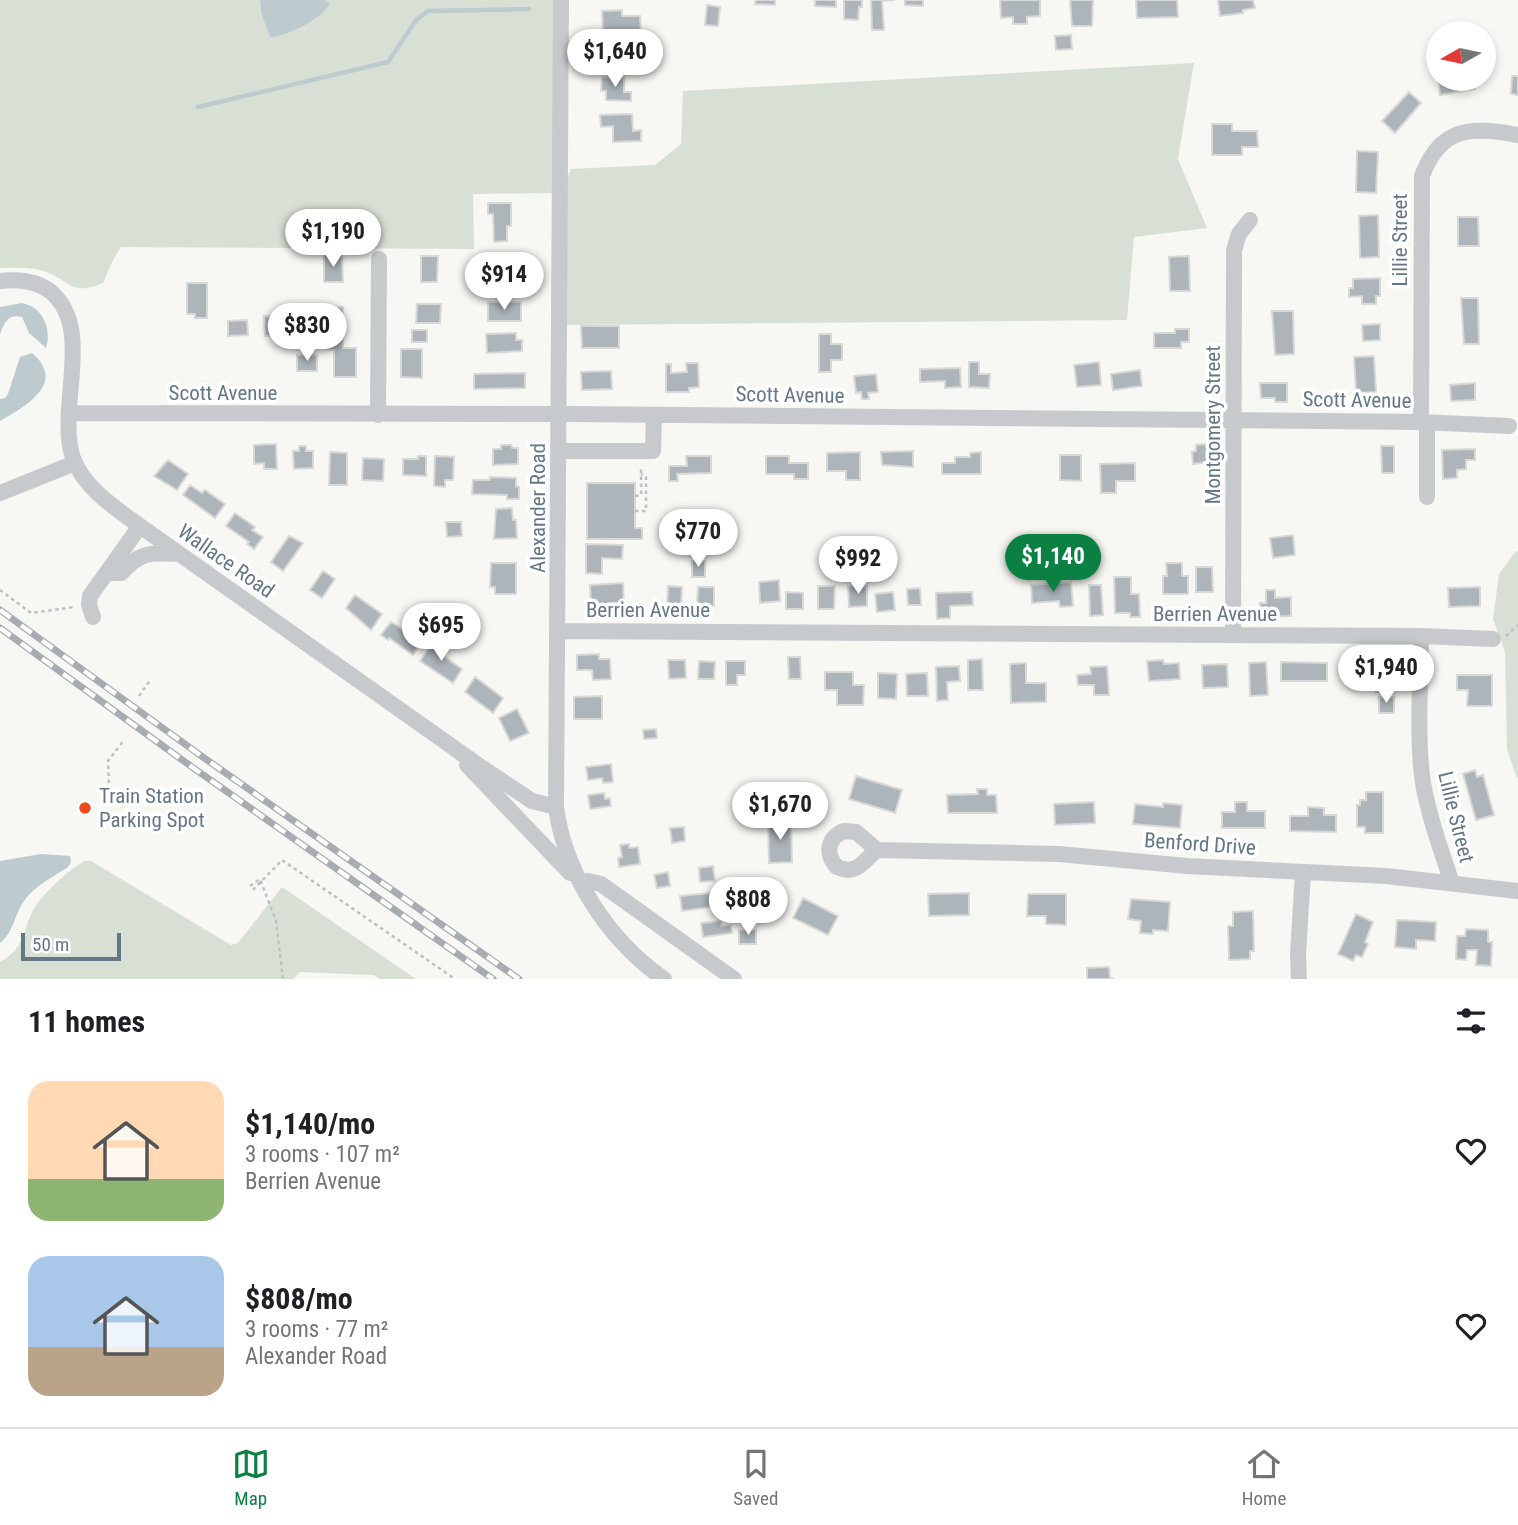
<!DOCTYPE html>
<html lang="en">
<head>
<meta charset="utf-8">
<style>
	body { margin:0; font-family:"Roboto Condensed",sans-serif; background:#f6f6f6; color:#202124; height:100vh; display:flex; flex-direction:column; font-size:26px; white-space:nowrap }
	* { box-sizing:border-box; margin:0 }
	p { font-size:23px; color:#757577 }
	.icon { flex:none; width:38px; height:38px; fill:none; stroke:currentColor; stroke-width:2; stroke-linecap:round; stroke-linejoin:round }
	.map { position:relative; height:979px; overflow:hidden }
	.drawer { display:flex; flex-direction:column; background:#fff; flex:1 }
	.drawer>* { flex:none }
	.needle { width:46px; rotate:261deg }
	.controls { position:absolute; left:1426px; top:21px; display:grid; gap:14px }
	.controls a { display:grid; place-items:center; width:70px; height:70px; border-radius:50%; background:#fff; box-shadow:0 4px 10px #0003; font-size:35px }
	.scale { position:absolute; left:21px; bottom:18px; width:100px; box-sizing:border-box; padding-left:7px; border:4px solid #647786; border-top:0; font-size:19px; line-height:24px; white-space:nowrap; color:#647786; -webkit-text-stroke:5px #fff; paint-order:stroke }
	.price { position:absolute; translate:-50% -60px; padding:0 16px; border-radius:24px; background:#fff; color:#222; font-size:23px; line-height:46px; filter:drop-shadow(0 2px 4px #0008) }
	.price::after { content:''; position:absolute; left:50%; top:42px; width:21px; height:16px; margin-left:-10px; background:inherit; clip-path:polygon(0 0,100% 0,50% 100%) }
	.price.selected { background:#0b8043; color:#fff }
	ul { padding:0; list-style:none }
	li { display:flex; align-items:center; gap:21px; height:175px; padding:0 28px }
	li span { display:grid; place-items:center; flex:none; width:196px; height:140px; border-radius:21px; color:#555 }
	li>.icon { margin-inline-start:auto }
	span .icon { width:84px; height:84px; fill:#fffc; stroke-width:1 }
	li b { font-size:30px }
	h2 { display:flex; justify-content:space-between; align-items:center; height:84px; padding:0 28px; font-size:30px }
	.tabs { display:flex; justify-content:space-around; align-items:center; height:98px; border-top:2px solid #e0e0e0; background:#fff; font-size:19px; color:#757577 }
	.tabs a { display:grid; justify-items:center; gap:4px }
	.tabs .selected { color:#0b8043 }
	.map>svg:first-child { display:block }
	.green { fill:#d8dfd4 }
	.water { fill:#bdcace }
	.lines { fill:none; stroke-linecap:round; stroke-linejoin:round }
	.stream { stroke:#bdcace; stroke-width:4.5 }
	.building { fill:#adb5bb; stroke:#d8d8d6; stroke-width:2 }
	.path { stroke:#bdc0c2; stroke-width:2.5; stroke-dasharray:3.5 3.5; stroke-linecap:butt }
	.minor { stroke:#c6cacd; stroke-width:16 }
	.rail-casing { stroke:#a6acb2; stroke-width:7 }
	.rail { stroke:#fff; stroke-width:4.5; stroke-dasharray:13; stroke-linecap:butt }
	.poi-dot { fill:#ef4a1b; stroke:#fff; stroke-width:2.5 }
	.labels { text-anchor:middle; stroke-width:7; stroke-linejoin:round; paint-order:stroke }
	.street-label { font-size:21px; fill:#647786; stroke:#fff }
	.poi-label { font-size:21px; fill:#647786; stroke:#fff; text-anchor:start }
</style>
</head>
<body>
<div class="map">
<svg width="1518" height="979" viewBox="0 0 1518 979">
	<rect width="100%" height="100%" fill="#f7f7f3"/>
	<path class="green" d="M0,0H260L261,12L330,3L325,0H561L560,193L473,194L474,249L121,247L112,262L103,283C69,298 68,277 40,270C27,267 13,268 0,268Z
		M1194,63L1178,159L1207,228L1134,237L1127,320L563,325V189L571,169L655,165L681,144L683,91Z
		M1518,551V778H1517L1507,749L1505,652L1493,619L1499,574L1515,552Z
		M85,861H91L231,945L238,943L282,887L416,979H380L374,975L300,972L293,979H0V962C28,946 21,930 35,907C44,893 70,868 85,861Z"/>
	<path class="water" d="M260,0H325L330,3C324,18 286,37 270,37L261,12Z
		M22,303C43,307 52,329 46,348L29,333L22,317C8,314 5,322 0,334V307Z
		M32,353C67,383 26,406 0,421V399L5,398L8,394L20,357Z
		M41,854L70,856L71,862L68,867C53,877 34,886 24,901C14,915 14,932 0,943V861Z"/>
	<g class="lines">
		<path class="stream" d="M198,107L388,62L417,19L428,11L529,9"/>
	</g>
	<path class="building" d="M756,0H775V5L755,4Z
		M815,0H836V7L815,6Z
		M844,0H862V7H859L858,20L844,19Z
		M871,0H895L882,1L884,30H872Z
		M905,0H923V6L905,5Z
		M1000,0H1040V16L1027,17V24H1013V17L1001,18Z
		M1070,0H1093L1092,26H1072Z
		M1136,0H1177L1178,17L1137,18Z
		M1218,0H1253L1255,8L1243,10V13L1220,16Z
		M707,5L720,7L718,26L705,25Z
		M622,10V16H640L641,36H618L619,55H604L602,11Z
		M1071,35L1072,49L1056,50L1055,36Z
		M1512,76H1518V95L1511,94Z
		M602,77L624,78V92H631V101L606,100V91H601Z
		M1443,79H1473L1475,89L1440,95L1438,80Z
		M1409,92L1421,103L1395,133L1382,121Z
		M632,114L633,131L641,130V141L613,142V126L601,127L600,115Z
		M1212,124H1232V131H1257L1258,147H1242V155H1212Z
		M1357,151L1378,152L1376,193L1356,192Z
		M488,203H511V226H507V241L494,242L493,214H488Z
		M1378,215L1379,257L1360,258L1359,216Z
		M1458,217H1478L1479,246H1458Z
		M324,255H342L343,282H324Z
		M421,256H438L437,282H421Z
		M1189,256L1190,291H1170L1169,257Z
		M490,260H524V278H490Z
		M1380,278V296H1376V304H1362V296L1349,297V288H1353V279Z
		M187,283H207V318H195V314H187Z
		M1461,298H1478L1479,344H1464Z
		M488,302H521V321H488Z
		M417,304H441L440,323H416Z
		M323,307H343V348H356V377H334V350H328V324H322Z
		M1272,311H1293L1294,354L1275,355Z
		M264,316H288V335L265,336Z
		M247,320L248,335L228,336V321Z
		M1380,324V340L1363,341L1362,325Z
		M581,326H619V348H582Z
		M1175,329H1189V342H1181V348H1154V333H1175Z
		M412,330H427V342H412Z
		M516,333V340H522V351L487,353L486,334Z
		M819,334H831V344H842V360H831V372H819Z
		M401,349H422V378L401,377Z
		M297,355H317V371H297Z
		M1374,356L1376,392L1356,393L1354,357Z
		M969,362H979V374H990L989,388L969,387Z
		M1099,362L1101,385L1077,387L1074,365Z
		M686,363H698L699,387L689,388V392H666V364H671V373L687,372Z
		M960,368L961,387L945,388V381L920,382V369Z
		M1140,370L1142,386L1113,390L1111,374Z
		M611,371L612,389L582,390L581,372Z
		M525,373V388L474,389V374Z
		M876,374L878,392L868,393L869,399H862L861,392L856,393L854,376Z
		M1260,383H1287V402H1275V398H1261Z
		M1475,383V400L1451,401L1450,385Z
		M1214,443L1215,461L1193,464L1192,452L1196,451V445Z
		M276,444L277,469H264V463L254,464V445Z
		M501,445H511L512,448H518V464L493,465V449H501Z
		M299,446H306V451H313V468L294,469L293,451H299Z
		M1381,446H1394V473H1382Z
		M1475,449V460H1466V469L1457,470V478L1443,479L1442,450Z
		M913,451V467L882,465L881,452Z
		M330,452L347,453V485H329Z
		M860,452V480H846V471H827V453Z
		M981,452V474H942V463H955V457H970V453Z
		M1060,455H1081V481L1060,480Z
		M418,456H426V476L403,475V459H418Z
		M435,456L454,457L453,480H445V487L434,486Z
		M686,456H711V473L677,474L678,481H669V466H687Z
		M766,456H789V463H808V479H794V474H766Z
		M363,458L384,459L383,481L362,480Z
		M168,460L188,474L177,490L154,476Z
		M1135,463V481H1116V493H1101L1100,464Z
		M490,477L516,478V486L519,487V499H507V495L472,494L473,480H490Z
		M587,483H635V528H642V539H587Z
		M190,485L202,493L205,490L225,504L215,518L183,495Z
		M512,508L513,520H516L517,538L494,539L496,509Z
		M235,513L255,527L252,530L263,537L254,549L247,544L249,542L226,526Z
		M446,522H461L462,536L447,537Z
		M1293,535L1295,555L1273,558L1270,538Z
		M289,536L303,543L283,571L271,562Z
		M586,544L623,545L622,559L602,558V574L586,573Z
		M692,561H705V577H692Z
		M491,563H516V594H495V587H490Z
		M1166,563H1182V576H1188V594H1163V576H1167Z
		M1196,567H1212L1213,592H1196Z
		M323,571L335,579L322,598L310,590Z
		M1114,577H1131V594H1139L1140,617H1130V613H1115Z
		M779,580L780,601L760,603L759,582Z
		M1071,582L1073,606L1060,607L1059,601L1032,603L1031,585Z
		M623,583L624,606L614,607L613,604L591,605L590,585Z
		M1089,585H1101L1103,615L1090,616Z
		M668,586L682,587L681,609H667Z
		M818,586H835L834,609H818Z
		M848,586H867V606L849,607Z
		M698,587H714V606L697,605Z
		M1480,587V606L1449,607L1448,588Z
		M920,588L921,605H908L907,589Z
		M1266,590H1275V598L1291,597V616L1260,617V603H1266Z
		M786,592L803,593V609H786Z
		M893,592L895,610L877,612L875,594Z
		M972,592L973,605L950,606V618L937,619L936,593Z
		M355,595L382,614L371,630L346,608Z
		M391,622L422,641L413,655L389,638L388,640L381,635Z
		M433,642L445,650L442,655L462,669L453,683L420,661Z
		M599,654V659H610L611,679L593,680L592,670H577V655Z
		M788,657H800L801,679H789Z
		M982,659L983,690H968V660Z
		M668,660H685L686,678L669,679Z
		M1163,660L1164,664L1179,663L1180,679L1149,681L1147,661Z
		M699,661L715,662L714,679H698Z
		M726,661H745V675H737V685H726Z
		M1266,662L1268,695L1250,696L1249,663Z
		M1281,662L1327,663V681H1281Z
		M1026,663V683H1046V702L1011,703L1010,664Z
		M1361,663L1393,666L1391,693L1376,692L1377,683L1360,682Z
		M1227,664L1228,687L1203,688L1202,665Z
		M959,666L960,681L947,682L948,700L937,701L936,667Z
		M1107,666L1109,695H1094V685H1078L1077,675L1091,674L1090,667Z
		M825,672H853V685H864L863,705H837V690H825Z
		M878,673L897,674L896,699L878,698Z
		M927,673L928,696H907L906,674Z
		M1457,675H1492V706H1467L1468,690H1457Z
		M475,677L503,698L493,713L465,692Z
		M602,696V719H574V697Z
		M1379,697H1394V713H1379Z
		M517,709L529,733L510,741L499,718Z
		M656,729L657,738L644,739L643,730Z
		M611,764L613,782L603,783L602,778L588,780L586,767Z
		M1475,770L1477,777L1483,775L1494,815L1476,820L1463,774Z
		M856,776L902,790L895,813L849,799Z
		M977,789H987V795H996L997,813H948L947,795L978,794Z
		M1366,792H1383V833H1365V827H1357V805H1360V800H1366Z
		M604,793L605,799L610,798L611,806L590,809L588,795Z
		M1094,802L1095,823L1055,825L1054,804Z
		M1235,802H1247V811H1265V828H1222V812H1235Z
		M1163,803L1182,805L1180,828L1133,824L1135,804L1163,807Z
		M1308,807L1324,808V815H1336V832L1290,831V816H1308Z
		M768,822H791L792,862L769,863Z
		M684,827L685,841L672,843L670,828Z
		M629,844V848L638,847L640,864L619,867L618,858L622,857L620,845Z
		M713,866L715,881L700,882L699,868Z
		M668,872L670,886L657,888L654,875Z
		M710,893L712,907L682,911L680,896Z
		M969,893V915L929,916L928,894Z
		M1028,894H1066V925L1046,924V916H1027Z
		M803,898L838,916L828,935L793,918Z
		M1131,899L1170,902L1168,931L1153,930V934L1140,933L1141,921L1128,919Z
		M730,905V913L717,915L716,906Z
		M1253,911L1254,951H1250V959L1229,960L1228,926H1233V912Z
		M1356,914L1373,922L1365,942L1368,944L1362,957L1356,955L1353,961L1338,954Z
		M1397,920L1436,922L1435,941L1416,940V949L1395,947Z
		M721,921L722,926L731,925L732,933L703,937L701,923Z
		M1466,929L1488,930V942H1492L1491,966L1476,965L1477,950H1467L1466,960L1456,959L1457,936H1465Z
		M739,930H756V944H739Z
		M1109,967L1110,978L1114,979H1087V968Z"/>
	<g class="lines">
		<path class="path" d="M635,496L641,495V469
			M635,511H646V477L641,474
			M0,590L31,613L75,607
			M1506,636L1518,625
			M139,696L151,679
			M109,790L108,761L124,740
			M250,886L260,879L276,921L283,979
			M253,890L282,860L455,979"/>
		<path class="minor" d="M561,0L556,807C565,874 608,940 664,979
			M0,281C18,279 36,280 51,292C95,329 56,409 73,458C84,488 115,508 140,526L481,767L532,801L556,807
			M70,413L570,414L1421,422L1509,426
			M378,415L379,259
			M1421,422L1422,176C1441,125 1473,127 1518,135
			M1427,422V497
			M559,451H653L654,415
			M0,493L75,463
			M108,573H121C141,551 150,553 178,554
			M93,617L89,605L90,596L140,526
			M558,631L1421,636L1493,639
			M1233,635L1234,250L1239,234L1250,220
			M1421,636C1421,684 1416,735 1423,783C1429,817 1441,850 1452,883
			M467,765L570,873
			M844,831L856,832L877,850C863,861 857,876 837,867C825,854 827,838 844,831Z
			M877,850L1059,854L1187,866L1386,876L1518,891
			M582,885L588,881L601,884L734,979
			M1299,979L1298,954L1303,872"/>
		<defs>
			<path id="rail" d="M0,610L200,755L519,979
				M0,628L192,767L493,979"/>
		</defs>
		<use href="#rail" class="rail-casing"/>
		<use href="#rail" class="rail"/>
	</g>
	<circle class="poi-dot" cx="85" cy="808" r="7"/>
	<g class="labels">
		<g class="street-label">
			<text transform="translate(1400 240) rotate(-90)" y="7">Lillie Street</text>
			<text x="223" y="400">Scott Avenue</text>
			<text transform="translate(790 395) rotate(1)" y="7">Scott Avenue</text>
			<text transform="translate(1357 400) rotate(1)" y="7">Scott Avenue</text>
			<text transform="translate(1213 425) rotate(-90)" y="7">Montgomery Street</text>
			<text transform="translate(538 508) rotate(-90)" y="7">Alexander Road</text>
			<text transform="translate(226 561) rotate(35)" y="7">Wallace Road</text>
			<text x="648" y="617">Berrien Avenue</text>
			<text x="1215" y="621">Berrien Avenue</text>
			<text transform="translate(1456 817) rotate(76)" y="7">Lillie Street</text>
			<text transform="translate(1200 844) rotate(4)" y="7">Benford Drive</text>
		</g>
		<g class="poi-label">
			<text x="99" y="803">Train Station<tspan x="99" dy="24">Parking Spot</tspan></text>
		</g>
	</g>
</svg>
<div class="controls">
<a><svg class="needle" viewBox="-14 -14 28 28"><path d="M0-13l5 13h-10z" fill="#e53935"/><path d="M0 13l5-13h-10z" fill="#757577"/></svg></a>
</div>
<div class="scale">50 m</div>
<b class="price" style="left:615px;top:89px">$1,640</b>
<b class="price" style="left:333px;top:269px">$1,190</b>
<b class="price" style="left:504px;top:312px">$914</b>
<b class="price" style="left:307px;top:363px">$830</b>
<b class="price" style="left:698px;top:569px">$770</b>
<b class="price selected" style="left:1053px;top:594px">$1,140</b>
<b class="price" style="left:858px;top:596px">$992</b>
<b class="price" style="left:441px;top:663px">$695</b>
<b class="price" style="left:1386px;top:705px">$1,940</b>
<b class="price" style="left:780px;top:842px">$1,670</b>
<b class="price" style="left:748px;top:937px">$808</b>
</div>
<section class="drawer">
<h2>11 homes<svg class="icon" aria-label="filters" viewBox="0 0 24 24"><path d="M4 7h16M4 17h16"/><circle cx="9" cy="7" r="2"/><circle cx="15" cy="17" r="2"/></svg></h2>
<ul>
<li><span style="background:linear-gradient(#ffd9b3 70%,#8fb573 0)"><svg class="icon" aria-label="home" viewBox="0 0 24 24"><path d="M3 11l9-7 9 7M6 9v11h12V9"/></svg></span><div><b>$1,140/mo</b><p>3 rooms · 107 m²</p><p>Berrien Avenue</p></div><svg class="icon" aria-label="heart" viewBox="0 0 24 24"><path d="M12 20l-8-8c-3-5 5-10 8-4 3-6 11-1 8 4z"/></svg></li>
<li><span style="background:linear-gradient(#a9c7e8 65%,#b9a48a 0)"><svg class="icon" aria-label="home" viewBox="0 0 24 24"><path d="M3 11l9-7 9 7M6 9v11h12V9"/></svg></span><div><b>$808/mo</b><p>3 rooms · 77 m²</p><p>Alexander Road</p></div><svg class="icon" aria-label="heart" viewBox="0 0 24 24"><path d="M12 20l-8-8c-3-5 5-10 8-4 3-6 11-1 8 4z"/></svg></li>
</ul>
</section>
<nav class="tabs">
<a class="selected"><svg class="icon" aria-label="map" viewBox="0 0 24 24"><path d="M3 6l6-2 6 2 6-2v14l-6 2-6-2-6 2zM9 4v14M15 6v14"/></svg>Map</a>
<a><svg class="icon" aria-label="saved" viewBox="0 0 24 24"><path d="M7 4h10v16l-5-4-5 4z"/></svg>Saved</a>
<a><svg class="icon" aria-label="home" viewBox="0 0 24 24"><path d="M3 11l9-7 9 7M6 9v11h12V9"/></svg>Home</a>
</nav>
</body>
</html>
